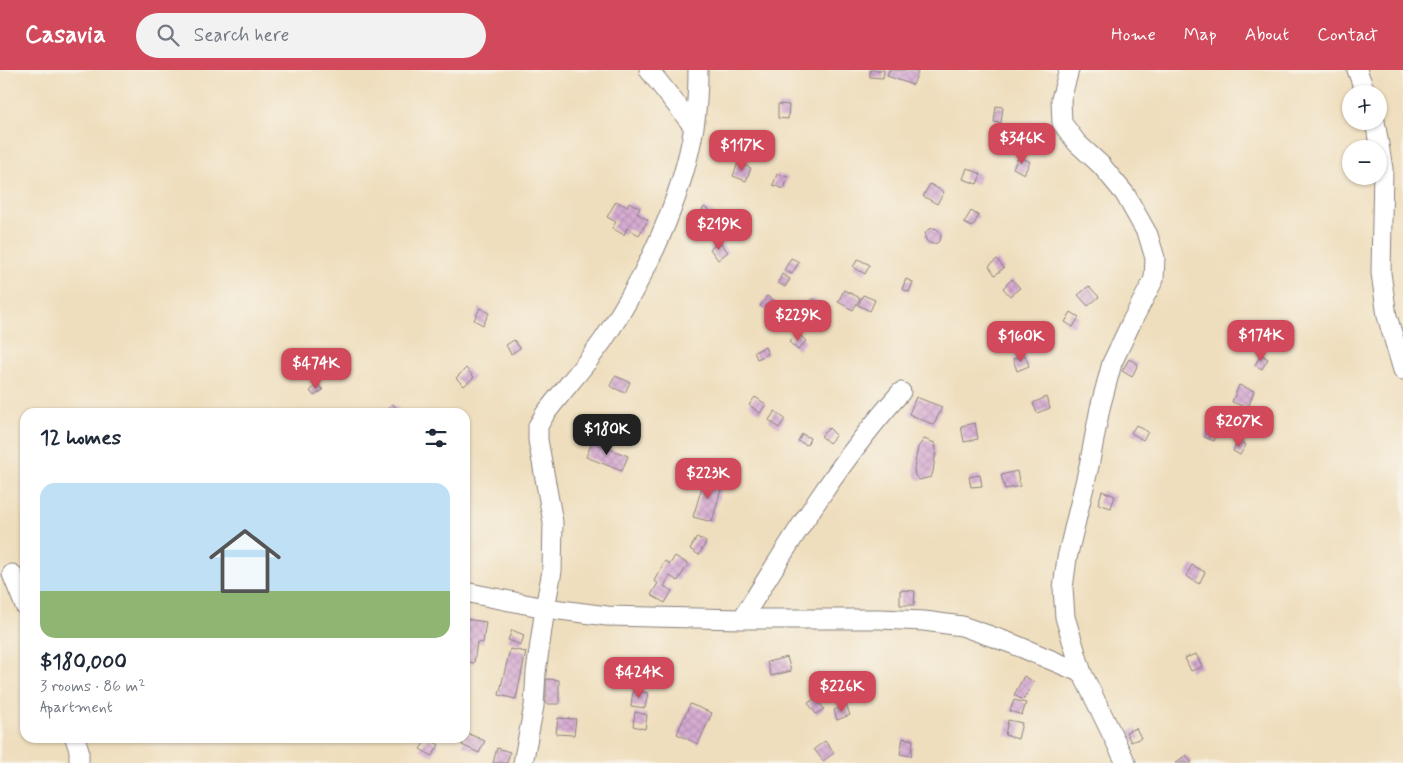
<!DOCTYPE html>
<html lang="en">
<head>
<meta charset="utf-8">
<style>
	body { margin:0; font-family:Mynerve,sans-serif; background:#f2f2f3; color:#1f2937; height:100vh; display:flex; flex-direction:column; font-size:19px; white-space:nowrap }
	* { box-sizing:border-box; margin:0 }
	p { font-size:16px; color:#747a83 }
	.icon { flex:none; width:28px; height:28px; fill:none; stroke:currentColor; stroke-width:2; stroke-linecap:round; stroke-linejoin:round }
	.map { position:relative; flex:1; overflow:hidden }
	.drawer { position:absolute; left:20px; top:338px; width:450px; height:335px; display:flex; flex-direction:column; background:#fff; border-radius:15px; box-shadow:0 1px 4px #0004 }
	.drawer>* { flex:none }
	.fabs { position:absolute; left:1342px; top:15px; display:grid; gap:10px }
	.fabs a { display:grid; place-items:center; width:45px; height:45px; border-radius:50%; background:#fff; box-shadow:0 1px 4px #0004; font-size:25px }
	.price { position:absolute; translate:-50% -42px; padding:0 11px; border-radius:10px; background:#d1495b; color:#fff; font-size:16px; line-height:32px; filter:drop-shadow(0 1px 2px #0008) }
	.price::after { content:''; position:absolute; left:50%; top:30px; width:15px; height:11px; margin-left:-8px; background:inherit; clip-path:polygon(0 0,100% 0,50% 100%) }
	.price.active { background:#222; color:#fff }
	ul { padding:0; list-style:none }
	li { display:grid; align-content:center; gap:10px; height:265px; padding:0 20px }
	li+li { border-top:1px solid #e0e1e3 }
	li span { display:grid; place-items:center; height:155px; border-radius:15px; color:#555 }
	li>.icon { margin-inline-start:auto }
	span .icon { width:90px; height:90px; fill:#fffc; stroke-width:1 }
	li b { font-size:21px }
	h2 { display:flex; justify-content:space-between; align-items:center; height:60px; padding:0 20px; font-size:21px }
	header { display:flex; align-items:center; gap:30px; box-sizing:border-box; height:70px; padding:0 25px; background:#d1495b; color:#fff }
	header strong { font-size:24px }
	nav { display:flex; gap:28px; margin-inline-start:auto; font-size:18px }
	.search { width:350px; height:45px; background:#f2f2f3; display:flex; align-items:center; gap:12px; box-sizing:border-box; padding:0 18px; border-radius:28px; color:#747a83; font-size:19px }
	.map>svg:first-child { display:block }
	.building { fill:url(#building-cross-hatch) }
	.lines { fill:none; stroke-linecap:round; stroke-linejoin:round }
	.street-casing { stroke:#88807c; stroke-width:21 }
	.street { stroke:#fff; stroke-width:19 }
</style>
</head>
<body>
<header>
<strong>Casavia</strong>
<div class="search"><svg class="icon" aria-label="search" viewBox="0 0 24 24"><circle cx="10" cy="10" r="6"/><path d="M15 15l6 6"/></svg>Search here</div>
<nav><a>Home</a><a>Map</a><a>About</a><a>Contact</a></nav>
</header>
<div class="map">
<svg width="1403" height="693" viewBox="0 0 1403 693">
	<defs>
		<pattern id="building-cross-hatch" width="8" height="8" patternUnits="userSpaceOnUse" patternTransform="scale(1.25)"><rect width="8" height="8" fill="#d6aad2"/><path d="M0 0l8 8M0 8l8-8" fill="none" stroke="#b792b5"/></pattern>
	</defs>
	<rect width="100%" height="100%" fill="#f7f3e8"/>
	<filter id="ink" filterUnits="userSpaceOnUse"><feTurbulence type="fractalNoise" baseFrequency=".02" numOctaves="2"/><feDisplacementMap in="SourceGraphic" scale="10" xChannelSelector="R" yChannelSelector="G"/><feConvolveMatrix kernelMatrix="1 2 1 2 8 2 1 2 1" color-interpolation-filters="sRGB"/></filter>
	<filter id="wash" filterUnits="userSpaceOnUse"><feTurbulence type="fractalNoise" baseFrequency=".0096" numOctaves="4" result="noise"/><feDisplacementMap in="SourceGraphic" scale="20" xChannelSelector="R" yChannelSelector="G"/><feGaussianBlur stdDeviation="1.12" result="paint"/><feColorMatrix in="noise" values="0 0 0 0 0 0 0 0 0 0 0 0 0 0 0 0 0 1.4 0 .05"/><feComposite in="paint" operator="in"/></filter>
	<g filter="url(#wash)">
		<rect width="100%" height="100%" fill="#efdebd"/>
		<g id="blocks">
			<path class="building" d="M870,0H884L883,8L870,7Z
				M889,0H912L918,2L913,15L887,6Z
				M778,34L789,35L788,49L778,48Z
				M996,36L1003,37L1001,53L994,52Z
				M1019,86L1030,92L1024,104L1013,98Z
				M738,93L751,98L746,111L733,106Z
				M967,98L981,104L977,114L963,109Z
				M777,104L788,107L784,119L773,115Z
				M930,114L944,122L937,134L923,126Z
				M616,131L627,137L629,132L640,138L637,143L648,150L639,165L627,158L624,165L612,158L616,152L607,147Z
				M704,137L714,143L708,154L711,156L705,168L691,161Z
				M971,141L979,146L972,157L964,153Z
				M925 166a8 8 0 1 1 16 0a8 8 0 1 1-16 0Z
				M720,172L728,182L718,190L710,179Z
				M791,188L799,192L792,204L784,200Z
				M858,189L870,195L865,204L853,197Z
				M997,189L1004,198L995,205L989,196Z
				M782,204L790,209L785,217L778,213Z
				M906,209L913,212L909,222L902,219Z
				M1012,209L1020,218L1010,226L1003,218Z
				M1089,216L1099,227L1088,236L1078,225Z
				M844,220L860,228L853,240L838,232Z
				M863,225L875,230L870,241L858,235Z
				M767,226L776,232L769,242L760,236Z
				M812,228L819,232L813,242L807,238Z
				M480,238L489,243L483,255L474,250Z
				M1071,242L1079,247L1073,257L1065,252Z
				M798,263L806,271L798,280L789,272Z
				M514,270L520,278L511,284L506,275Z
				M765,277L768,284L757,289L754,282Z
				M1261,284L1268,289L1262,299L1255,295Z
				M1025,285L1029,296L1017,301L1013,289Z
				M1129,289L1138,294L1132,307L1122,301Z
				M466,298L474,307L464,316L456,308Z
				M615,306L630,312L625,323L610,316Z
				M318,314L323,320L314,326L310,321Z
				M1239,315L1254,321L1248,338L1232,332Z
				M755,327L766,334L760,343L749,335Z
				M916,327L942,337L934,355L909,344Z
				M1046,327L1050,338L1037,343L1033,333Z
				M392,334L402,342H385Z
				M775,341L785,349L779,358L769,350Z
				M975,353L978,369L964,372L961,356Z
				M1209,353L1220,357L1214,371L1204,367Z
				M1136,355L1148,362L1143,370L1131,363Z
				M829,358L836,365L829,373L821,366Z
				M802,364L810,368L807,375L798,371Z
				M924,369L935,373L936,380L933,402L931,407L919,410L915,406L914,399L918,377Z
				M1238,371L1246,375L1240,385L1233,381Z
				M592,372L628,386L622,401L586,387Z
				M1017,401L1020,416L1005,419L1001,405Z
				M980,405L982,416L971,417L969,407Z
				M705,407L723,412L712,452L693,447Z
				M1102,421L1115,426L1111,438L1098,434Z
				M697,467L706,472L699,485L690,479Z
				M675,486L688,494L678,511L670,506L664,516L672,521L665,533L651,525L658,513L654,511L665,491L670,494Z
				M1192,495L1205,502L1199,514L1186,506Z
				M900,520L915,521L914,535H900Z
				M465,549L486,552L483,573L477,572L474,593L465,592L467,580H465Z
				M512,560L524,565L521,575L508,570Z
				M510,579L526,582L516,629L499,625Z
				M1196,584L1202,597L1191,601L1185,588Z
				M787,587L791,601L771,606L767,592Z
				M1024,606L1034,612L1023,630L1014,625Z
				M546,609L559,610V634H546Z
				M633,620L648,623L645,638L631,636Z
				M816,628L824,639L816,644L808,633Z
				M1014,630L1026,633L1022,645L1010,641Z
				M690,634L712,643L698,674L677,664Z
				M846,635L850,645L837,650L834,640Z
				M635,642L647,645L645,659L633,656Z
				M558,648L576,649L574,665L556,664Z
				M1008,650L1022,653L1018,669L1005,665Z
				M1136,658L1141,668L1131,672L1126,662Z
				M467,663L485,671L479,683L462,675Z
				M428,668L439,675L432,686L420,679Z
				M903,668L913,670L911,686L900,684Z
				M825,671L834,683L823,691L814,679Z
				M497,678L510,682L507,693H493Z
				M1186,685L1192,693H1175Z"/>
		</g>
	</g>
	<g filter="url(#ink)">
		<use href="#blocks" fill-opacity="0" stroke="#88807c" stroke-width="1"/>
		<g class="lines">
			<defs>
				<path id="street" d="M649,0L694,57
					M1069,0L1061,29L1062,53L1077,73L1101,95L1125,124L1148,165L1155,188L1154,209L1132,251L1112,293L1100,338L1089,396L1067,488L1063,518L1065,547L1082,603L1126,693
					M1357,0L1366,24
					M1375,51L1383,99L1381,203L1387,246L1403,300
					M12,504L25,536
					M465,522L545,538L607,546L742,549H880L924,551L962,556L1013,574L1082,603
					M742,549C791,470 839,391 901,322
					M75,668L79,680V693
					M523,693L534,636L536,602L545,538L552,501L553,452L538,370V356L545,344C564,319 586,295 604,269C645,208 682,130 694,57C697,39 698,19 698,0"/>
			</defs>
			<use href="#street" class="street-casing"/>
			<use href="#street" class="street"/>
		</g>
	</g>
</svg>
<div class="fabs">
<a>+</a>
<a>−</a>
</div>
<b class="price" style="left:1022px;top:95px">$346K</b>
<b class="price" style="left:742px;top:102px">$117K</b>
<b class="price" style="left:719px;top:181px">$219K</b>
<b class="price" style="left:798px;top:272px">$229K</b>
<b class="price" style="left:1261px;top:292px">$174K</b>
<b class="price" style="left:1021px;top:293px">$160K</b>
<b class="price" style="left:316px;top:320px">$474K</b>
<b class="price" style="left:1239px;top:378px">$207K</b>
<b class="price active" style="left:607px;top:386px">$180K</b>
<b class="price" style="left:708px;top:430px">$223K</b>
<b class="price" style="left:639px;top:629px">$424K</b>
<b class="price" style="left:842px;top:643px">$226K</b>
<section class="drawer">
<h2>12 homes<svg class="icon" aria-label="filters" viewBox="0 0 24 24"><path d="M4 7h16M4 17h16"/><circle cx="9" cy="7" r="2"/><circle cx="15" cy="17" r="2"/></svg></h2>
<ul>
<li><span style="background:linear-gradient(#bfe0f5 70%,#8fb573 0)"><svg class="icon" aria-label="home" viewBox="0 0 24 24"><path d="M3 11l9-7 9 7M6 9v11h12V9"/></svg></span><div><b>$180,000</b><p>3 rooms · 86 m²</p><p>Apartment</p></div></li>
</ul>
</section>
</div>
</body>
</html>
